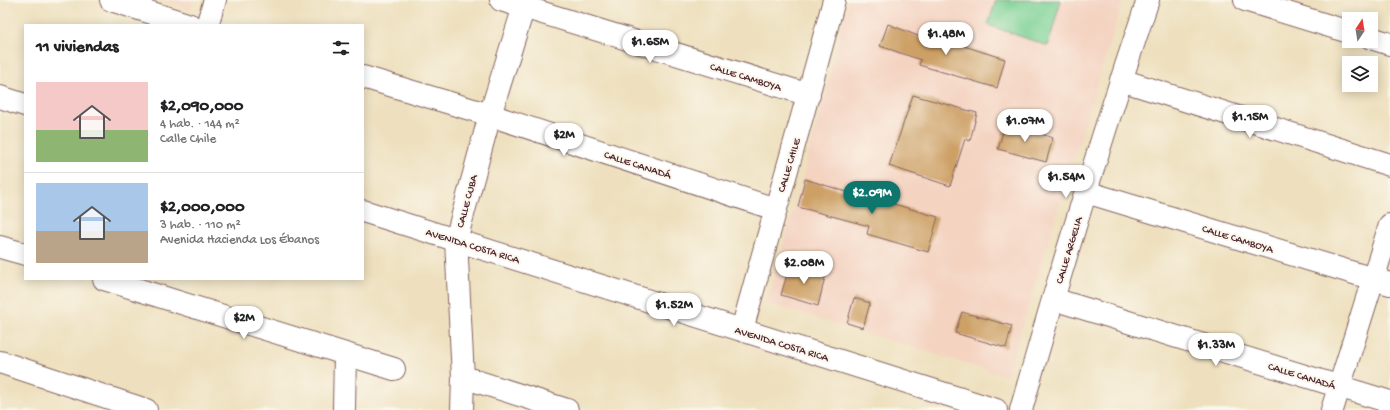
<!DOCTYPE html>
<html lang="es">
<head>
<meta charset="utf-8">
<style>
	body { margin:0; font-family:"Gochi Hand",sans-serif; background:#f6f6f6; color:#202124; height:100vh; display:flex; flex-direction:column; font-size:15px; white-space:nowrap }
	* { box-sizing:border-box; margin:0 }
	p { font-size:13px; color:#757577 }
	.icon { flex:none; width:22px; height:22px; fill:none; stroke:currentColor; stroke-width:2; stroke-linecap:round; stroke-linejoin:round }
	.map { position:relative; flex:1; overflow:hidden }
	.details { position:absolute; left:24px; top:24px; width:340px; height:256px; display:flex; flex-direction:column; background:#fff; border-radius:0px; box-shadow:0 2px 10px #0003 }
	.details>* { flex:none }
	.needle { width:26px; rotate:12deg }
	.controls { position:absolute; left:1342px; top:12px; display:grid; gap:8px }
	.controls a { display:grid; place-items:center; width:36px; height:36px; border-radius:0px; background:#fff; box-shadow:0 2px 10px #0003; font-size:20px }
	.price { position:absolute; translate:-50% -34px; padding:0 9px; border-radius:14px; background:#fff; color:#222; font-size:13px; line-height:26px; filter:drop-shadow(0 1px 2px #0008) }
	.price::after { content:''; position:absolute; left:50%; top:24px; width:12px; height:9px; margin-left:-6px; background:inherit; clip-path:polygon(0 0,100% 0,50% 100%) }
	.price.active { background:#0f766e; color:#fff }
	ul { padding:0; list-style:none }
	li { display:flex; align-items:center; gap:12px; height:100px; padding:0 12px }
	li+li { border-top:1px solid #e0e0e0 }
	li span { display:grid; place-items:center; flex:none; width:112px; height:80px; border-radius:0px; color:#555 }
	li>.icon { margin-inline-start:auto }
	span .icon { width:48px; height:48px; fill:#fffc; stroke-width:1 }
	li b { font-size:17px }
	h2 { display:flex; justify-content:space-between; align-items:center; height:48px; padding:0 12px; font-size:17px }
	.map>svg:first-child { display:block }
	.built { fill:#f4d3c1 }
	.green { fill:#7cd194; stroke:#637860 }
	.building { fill:#cda066 }
	.lines { fill:none; stroke-linecap:round; stroke-linejoin:round }
	.minor-casing { stroke:#83635e; stroke-width:24 }
	.minor { stroke:#fff; stroke-width:22 }
	.labels { text-anchor:middle; stroke-width:4; stroke-linejoin:round; paint-order:stroke }
	.street-label { font-size:11px; fill:#4a1f2b; stroke:#fbf7ec }
</style>
</head>
<body>
<div class="map">
<svg width="1390" height="410" viewBox="0 0 1390 410">
	<rect width="100%" height="100%" fill="#fbf7ec"/>
	<filter id="ink" filterUnits="userSpaceOnUse"><feTurbulence type="fractalNoise" baseFrequency=".025" numOctaves="2"/><feDisplacementMap in="SourceGraphic" scale="8" xChannelSelector="R" yChannelSelector="G"/><feConvolveMatrix kernelMatrix="1 2 1 2 8 2 1 2 1" color-interpolation-filters="sRGB"/></filter>
	<filter id="wash" filterUnits="userSpaceOnUse"><feTurbulence type="fractalNoise" baseFrequency=".012" numOctaves="4" result="noise"/><feDisplacementMap in="SourceGraphic" scale="16" xChannelSelector="R" yChannelSelector="G"/><feGaussianBlur stdDeviation="0.9" result="paint"/><feColorMatrix in="noise" values="0 0 0 0 0 0 0 0 0 0 0 0 0 0 0 0 0 1.4 0 .05"/><feComposite in="paint" operator="in"/></filter>
	<g filter="url(#wash)">
		<rect width="100%" height="100%" fill="#eee0be"/>
		<path class="built" d="M161,0H194L191,9Z
			M849,0H1123L1007,376L766,303L799,191Z"/>
		<path class="green" d="M996,0H1061L1048,46L988,25Z"/>
		<g id="blocks">
			<path class="building" d="M888,24L928,40L929,35L1005,59L997,88L919,65L921,60L880,46Z
				M913,95L977,113L970,141L965,139L950,186L889,166Z
				M1006,122L1053,138L1046,162L998,149Z
				M805,179L876,201L877,199L938,217L928,252L867,234L869,226L798,207Z
				M790,264L826,273L818,306L781,295Z
				M854,298L870,303L863,328L847,323Z
				M962,312L1012,326L1006,348L955,333Z"/>
		</g>
	</g>
	<g filter="url(#ink)">
		<use href="#blocks" fill-opacity="0" stroke="#83635e" stroke-width="1"/>
		<g class="lines">
			<defs>
				<path id="minor" d="M111,0L190,25
					M501,0L809,95
					M1245,0L1349,32
					M207,25L215,0
					M1371,38L1390,44
					M363,77L490,115L775,209
					M1121,80L1390,165
					M0,97L25,105
					M1086,192L1390,284
					M363,211L996,410
					M0,247L25,254
					M104,279L394,369
					M1053,299L1390,402
					M742,330C772,220 805,110 834,0
					M0,362L146,410
					M463,377L567,410
					M344,410L345,354
					M462,410L463,377L456,240L490,115L526,0
					M1021,410C1060,272 1102,135 1148,0
					M1332,410L1390,225"/>
			</defs>
			<use href="#minor" class="minor-casing"/>
			<use href="#minor" class="minor"/>
		</g>
	</g>
	<g class="labels">
		<g class="street-label">
			<text transform="translate(746 76) rotate(17)" y="4">CALLE CAMBOYA</text>
			<text transform="translate(638 164) rotate(18)" y="4">CALLE CANADÁ</text>
			<text transform="translate(788 165) rotate(-73)" y="4">CALLE CHILE</text>
			<text transform="translate(466 201) rotate(-75)" y="4">CALLE CUBA</text>
			<text transform="translate(1238 238) rotate(17)" y="4">CALLE CAMBOYA</text>
			<text transform="translate(473 245) rotate(17)" y="4">AVENIDA COSTA RICA</text>
			<text transform="translate(1068 250) rotate(-73)" y="4">CALLE ARGELIA</text>
			<text transform="translate(782 343) rotate(17)" y="4">AVENIDA COSTA RICA</text>
			<text transform="translate(1302 375) rotate(17)" y="4">CALLE CANADÁ</text>
		</g>
	</g>
</svg>
<div class="controls">
<a><svg class="needle" viewBox="-14 -14 28 28"><path d="M0-13l5 13h-10z" fill="#e53935"/><path d="M0 13l5-13h-10z" fill="#757577"/></svg></a>
<a><svg class="icon" aria-label="layers" viewBox="0 0 24 24"><path d="M12 4l9 5-9 5-9-5zM3 14l9 5 9-5"/></svg></a>
</div>
<b class="price" style="left:946px;top:56px">$1.48M</b>
<b class="price" style="left:650px;top:64px">$1.65M</b>
<b class="price" style="left:1250px;top:139px">$1.15M</b>
<b class="price" style="left:1025px;top:143px">$1.07M</b>
<b class="price" style="left:564px;top:157px">$2M</b>
<b class="price" style="left:1066px;top:199px">$1.54M</b>
<b class="price active" style="left:872px;top:215px">$2.09M</b>
<b class="price" style="left:804px;top:285px">$2.08M</b>
<b class="price" style="left:674px;top:327px">$1.52M</b>
<b class="price" style="left:244px;top:340px">$2M</b>
<b class="price" style="left:1216px;top:367px">$1.33M</b>
<section class="details">
<h2>11 viviendas<svg class="icon" aria-label="filters" viewBox="0 0 24 24"><path d="M4 7h16M4 17h16"/><circle cx="9" cy="7" r="2"/><circle cx="15" cy="17" r="2"/></svg></h2>
<ul>
<li><span style="background:linear-gradient(#f6c9c9 60%,#8fb573 0)"><svg class="icon" aria-label="home" viewBox="0 0 24 24"><path d="M3 11l9-7 9 7M6 9v11h12V9"/></svg></span><div><b>$2,090,000</b><p>4 hab. · 144 m²</p><p>Calle Chile</p></div></li>
<li><span style="background:linear-gradient(#a9c7e8 60%,#b9a48a 0)"><svg class="icon" aria-label="home" viewBox="0 0 24 24"><path d="M3 11l9-7 9 7M6 9v11h12V9"/></svg></span><div><b>$2,000,000</b><p>3 hab. · 110 m²</p><p>Avenida Hacienda Los Ébanos</p></div></li>
</ul>
</section>
</div>
</body>
</html>
